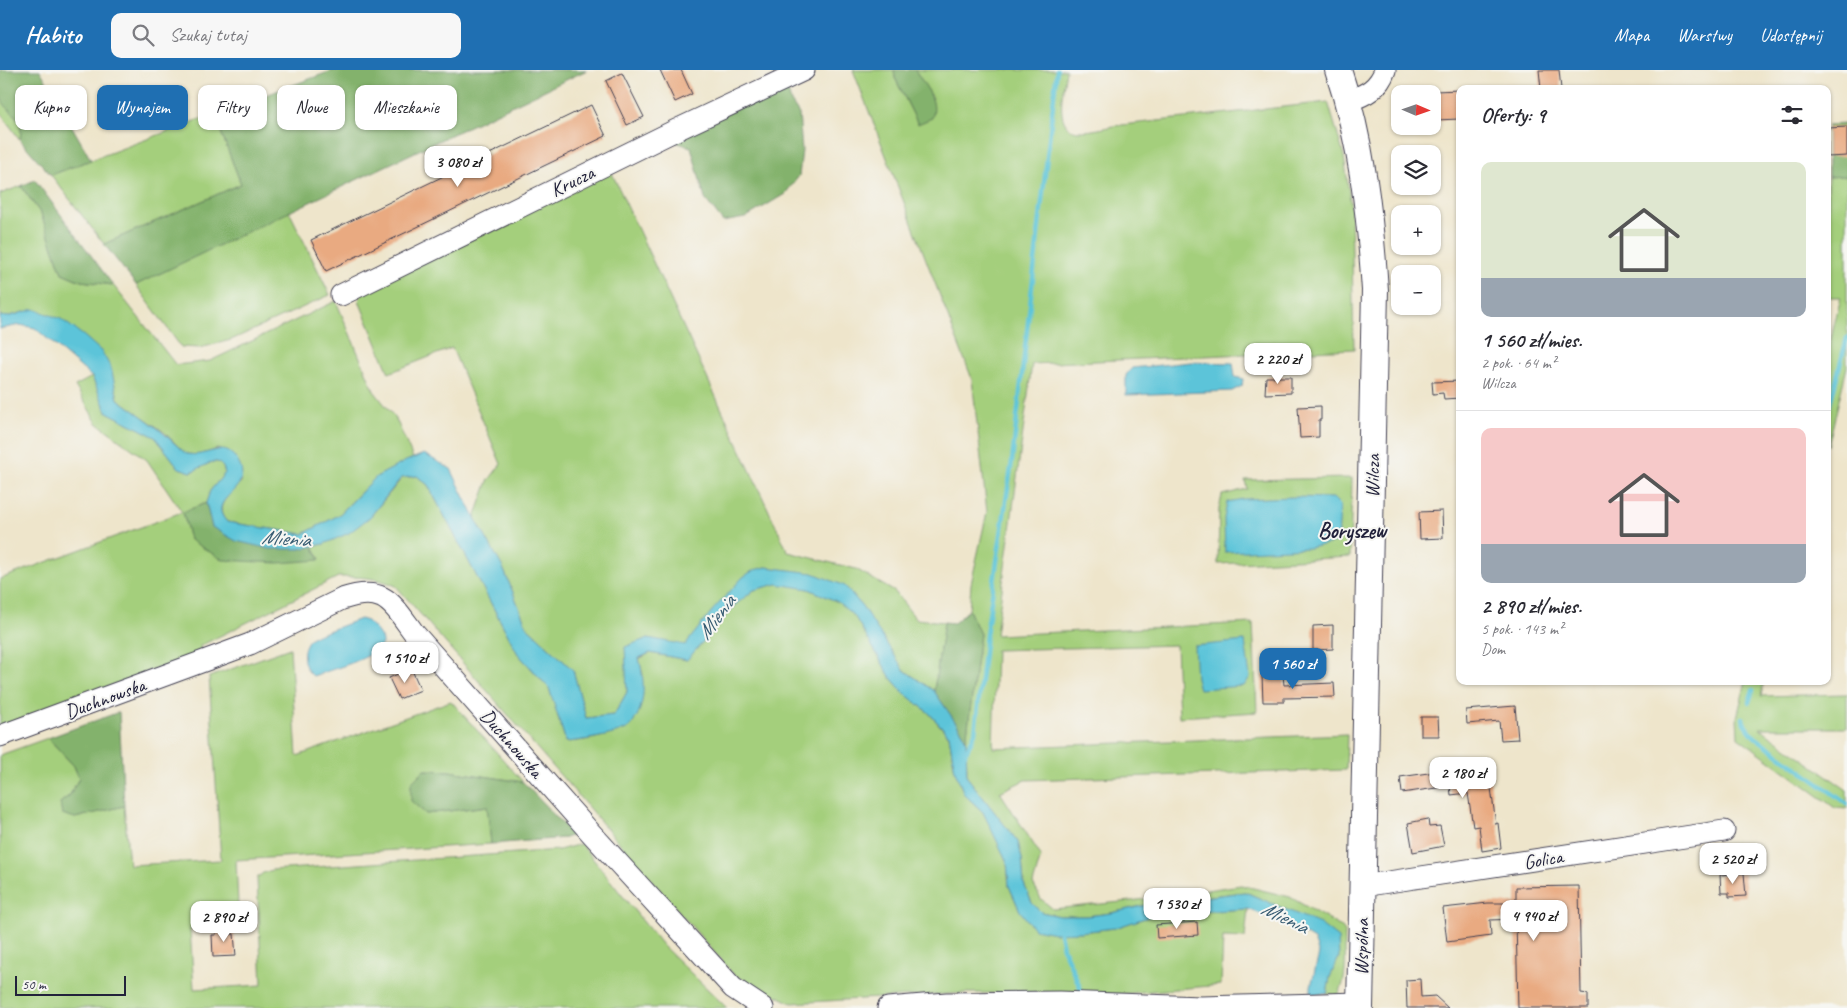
<!DOCTYPE html>
<html lang="pl">
<head>
<meta charset="utf-8">
<style>
	body { margin:0; font-family:Caveat,sans-serif; background:#f7f7f7; color:#2b2b33; height:100vh; display:flex; flex-direction:column; font-size:19px; white-space:nowrap }
	* { box-sizing:border-box; margin:0 }
	p { font-size:16px; color:#7c7c81 }
	.icon { flex:none; width:28px; height:28px; fill:none; stroke:currentColor; stroke-width:2; stroke-linecap:round; stroke-linejoin:round }
	.map { position:relative; flex:1; overflow:hidden }
	.details { position:absolute; left:1456px; top:15px; width:375px; height:600px; display:flex; flex-direction:column; background:#fff; border-radius:10px; box-shadow:0 1px 4px #0004 }
	.details>* { flex:none }
	.banner { position:absolute; left:15px; top:15px; width:475px; height:45px; display:flex; gap:10px }
	.needle { width:32px; rotate:92deg }
	.fabs { position:absolute; left:1391px; top:15px; display:grid; gap:10px }
	.fabs a { display:grid; place-items:center; width:50px; height:50px; border-radius:10px; background:#fff; box-shadow:0 1px 4px #0004; font-size:25px }
	.scale { position:absolute; left:15px; bottom:12px; width:111px; box-sizing:border-box; padding-left:5px; border:2px solid #22223b; border-top:0; font-size:14px; line-height:18px; white-space:nowrap; color:#22223b; -webkit-text-stroke:4px #f6f6f2; paint-order:stroke }
	.price { position:absolute; translate:-50% -42px; padding:0 11px; border-radius:10px; background:#fff; color:#222; font-size:16px; line-height:32px; filter:drop-shadow(0 1px 2px #0008) }
	.price::after { content:''; position:absolute; left:50%; top:30px; width:15px; height:11px; margin-left:-8px; background:inherit; clip-path:polygon(0 0,100% 0,50% 100%) }
	.price.selected { background:#1f6fb2; color:#fff }
	ul { padding:0; list-style:none }
	li { display:grid; align-content:center; gap:10px; height:265px; padding:0 25px }
	li+li { border-top:1px solid #e1e1e2 }
	li span { display:grid; place-items:center; height:155px; border-radius:10px; color:#555 }
	li>.icon { margin-inline-start:auto }
	span .icon { width:90px; height:90px; fill:#fffc; stroke-width:1 }
	li b { font-size:21px }
	h2 { display:flex; justify-content:space-between; align-items:center; height:60px; padding:0 25px; font-size:21px }
	.pill { padding:0 18px; border-radius:10px; background:#fff; box-shadow:0 1px 4px #0004; font-size:18px; line-height:45px }
	.pill.selected { background:#1f6fb2; color:#fff }
	header { display:flex; align-items:center; gap:30px; box-sizing:border-box; height:70px; padding:0 25px; background:#1f6fb2; color:#fff }
	header strong { font-size:24px }
	nav { display:flex; gap:28px; margin-inline-start:auto; font-size:18px }
	.search { width:350px; height:45px; background:#f7f7f7; display:flex; align-items:center; gap:12px; box-sizing:border-box; padding:0 18px; border-radius:10px; color:#7c7c81; font-size:19px }
	.map>svg:first-child { display:block }
	.green { fill:#a4cf7c; stroke:#63785c }
	.forest { fill:#83b26c; stroke:#526a54 }
	.water { fill:#5cc4d9; stroke:#3f738a }
	.lines { fill:none; stroke-linecap:round; stroke-linejoin:round }
	.stream { stroke:#5cc4d9; stroke-width:4.5 }
	.building { fill:#e9aa81 }
	.minor-casing { stroke:#413f51; stroke-width:23 }
	.major-casing { stroke:#413f51; stroke-width:28 }
	.minor { stroke:#fff; stroke-width:21 }
	.major { stroke:#fff; stroke-width:26 }
	.labels { text-anchor:middle; stroke-width:4; stroke-linejoin:round; paint-order:stroke }
	.street-label { font-size:20px; fill:#22223b; stroke:#f6f6f2 }
	.water-label { font-size:21px; font-style:italic; fill:#365b72; stroke:#f6f6f2 }
	.quarter-label { font-size:22px; font-weight:bold; fill:#22223b; stroke:#f6f6f2 }
</style>
</head>
<body>
<header>
<strong>Habito</strong>
<div class="search"><svg class="icon" aria-label="search" viewBox="0 0 24 24"><circle cx="10" cy="10" r="6"/><path d="M15 15l6 6"/></svg>Szukaj tutaj</div>
<nav><a>Mapa</a><a>Warstwy</a><a>Udostępnij</a></nav>
</header>
<div class="map">
<svg width="1847" height="938" viewBox="0 0 1847 938">
	<rect width="100%" height="100%" fill="#f6f6f2"/>
	<filter id="ink" filterUnits="userSpaceOnUse"><feTurbulence type="fractalNoise" baseFrequency=".02" numOctaves="2"/><feDisplacementMap in="SourceGraphic" scale="10" xChannelSelector="R" yChannelSelector="G"/><feConvolveMatrix kernelMatrix="1 2 1 2 8 2 1 2 1" color-interpolation-filters="sRGB"/></filter>
	<filter id="wash" filterUnits="userSpaceOnUse"><feTurbulence type="fractalNoise" baseFrequency=".0096" numOctaves="4" result="noise"/><feDisplacementMap in="SourceGraphic" scale="20" xChannelSelector="R" yChannelSelector="G"/><feGaussianBlur stdDeviation="1.12" result="paint"/><feColorMatrix in="noise" values="0 0 0 0 0 0 0 0 0 0 0 0 0 0 0 0 0 1.4 0 .05"/><feComposite in="paint" operator="in"/></filter>
	<g filter="url(#wash)">
		<rect width="100%" height="100%" fill="#eee5cb"/>
		<path class="green" d="M853,0H894L895,8L918,54L933,28L915,0H1066C1064,18 1051,63 1082,61C1092,61 1103,58 1113,56L1328,32L1344,86L1351,137L1354,279L1032,294L996,565L1253,553L1257,642L1179,647L1176,575L996,580L993,678L1347,664L1346,700L1025,710L1000,722L1041,786L1033,814L1041,829L1053,839L1131,831L1241,815L1290,827L1341,857L1345,862C1344,882 1349,907 1338,925L1327,924L1330,907L1339,887L1303,847L1245,822L1155,833L1111,843L1087,846H1060L1041,842L1032,833L1024,814L1022,789L1018,772L967,707L966,672L980,564L969,540L971,514L987,442L972,309Z
			M0,25C10,44 24,46 20,70L0,42Z
			M214,44L241,114L104,174L51,105Z
			M610,99L788,482L856,499L895,522L916,549L944,552L934,621L904,600L862,536L845,516L766,497L712,541L685,576L648,568L627,609V622L614,645L586,648L573,600L527,557L503,498L475,448L488,411L501,394L452,278L389,303L359,231L362,219Z
			M1847,106V297L1828,376V281L1841,227H1828V107Z
			M21,116L41,144L62,203L81,211L113,215L176,295L210,291L336,231L374,321L396,349L413,388L376,407L339,445L303,464L227,452C212,436 230,424 242,411L236,389L228,381L217,379L201,385L186,384L164,362L118,329L111,298L20,243L7,247L0,246V124Z
			M289,141L330,225L231,270L200,278L181,277L136,215Z
			M92,307L107,342L155,367L179,398L191,402L212,392H218L223,397L225,403L210,421L206,433L183,442L190,470L320,489L313,476L324,474L370,447L402,408L417,406L428,415L518,584L549,618L566,672C589,671 611,665 631,656L643,605L639,589L650,583L687,590L735,535L754,520L777,513L809,519L839,532L855,547L891,608L905,624L928,642L949,666L955,701L964,724L983,742L995,765L1007,792L1009,816L1020,841L1080,862L1115,858L1157,844L1248,839L1245,868L1223,867L1221,915L1119,924L966,923L792,933L734,905L396,516C375,507 361,507 338,507L200,576L202,583L0,656V509L182,442L147,390L97,353L75,316Z
			M1352,408L1350,487L1218,494L1219,439L1222,425L1247,419L1245,410Z
			M290,578L297,686L451,631L523,712L449,701L424,700L426,744L488,736L491,774L236,790L239,856L190,859L194,919L262,915L257,808L263,803L272,800L559,780L581,774L662,875L727,938H0V685L48,668L74,696L79,708L70,725L60,733L75,748L124,736L129,795L221,790L209,607Z
			M1746,611H1764L1761,626L1847,624V658H1760L1847,720V739L1835,738L1738,667L1737,647Z"/>
		<path class="forest" d="M0,0H40L91,90L51,105L20,70C25,40 5,46 0,24C0,17 0,7 0,0Z
			M334,0H587L136,215L104,174L241,114L214,44Z
			M894,0H915C924,15 939,30 932,48L918,54L895,8Z
			M786,13L791,32L799,44L802,80L799,106L785,124L745,148L723,152L705,129L691,77L672,71Z
			M1847,54V106L1828,107V55Z
			M35,110L113,215L81,211L62,203L41,144L21,116Z
			M206,433L212,457L300,479L313,476L320,490L278,493L223,490L190,470L183,442Z
			M969,540L980,564L966,672L963,663L934,621L944,552L954,553Z
			M119,642L124,736L75,748L62,744L60,733L70,725L79,708L74,696L48,668Z
			M424,700L449,701L523,712L573,765L565,768L491,774L487,736L426,744L411,731V713Z"/>
		<path class="water" d="M34,239L61,249L84,266L102,282L111,298L118,329C137,343 157,356 173,372C178,376 183,382 188,384C207,388 223,369 237,390C258,422 203,426 227,452L303,464L339,445L376,407L406,391L424,384L451,399L475,448L503,498L527,557L573,600L586,648L614,645L627,622L625,577L648,568L685,575L712,541L743,507L754,500L766,497L813,503L845,516L862,536L904,600L934,621L963,663L966,672L967,707L1018,772L1022,789L1024,814L1032,833L1041,842L1060,846H1087L1111,843L1155,833L1245,822L1320,854L1338,868L1339,887L1330,907L1327,924H1311V916L1319,884L1314,870L1291,856L1248,839L1157,844L1115,858L1080,862L1055,863L1034,859L1020,841L1009,816L1007,792L983,742L964,724L955,701L949,665L928,642L905,624L891,608L855,547L838,532L809,519L777,514L754,520L735,535L687,590L650,583L639,588C644,608 646,628 637,646C635,649 633,654 631,656C621,665 580,671 566,672L549,618L518,584L428,415L417,406L401,408L370,447L349,463L324,474L300,479H270L236,471L212,457L206,433L210,421L225,403L223,397L218,392H212L191,402L179,398L155,367L107,342L92,307L35,258L20,255L0,259V246L7,247Z
			M1191,292L1233,293L1235,307L1243,309L1242,316L1232,321L1126,325V305L1132,298Z
			M1294,427L1333,428L1340,435L1338,472L1309,478L1225,482L1224,449L1227,432L1243,429Z
			M360,549L367,551C372,556 383,566 382,573C380,587 326,601 313,606C301,597 300,576 312,567Z
			M1245,571L1250,607L1244,616L1199,619L1196,609L1194,576Z"/>
		<g class="lines">
			<path class="stream" d="M1829,337L1847,268
				M1749,632L1753,620
				M1743,648L1744,653L1755,667L1847,734
				M964,686L975,663L986,565L1012,391L1057,0
				M1059,858L1063,878L1080,917L1083,927"/>
		</g>
		<g id="blocks">
			<path class="building" d="M660,0H681L692,24L675,32Z
				M1539,0H1559L1561,19H1541Z
				M622,3L644,47L627,55L606,11Z
				M1460,20L1459,49L1436,50L1435,21Z
				M591,35L606,66L326,201L311,170Z
				M1847,57V86L1828,87V58Z
				M1266,307H1291V323L1265,324Z
				M1460,311V328L1444,329L1443,323L1433,324L1432,312Z
				M1321,336V350H1319V367L1300,368L1298,337Z
				M1442,441L1443,468L1420,469L1419,442Z
				M1333,555V579L1313,580V556Z
				M411,598L421,620L399,629L389,608Z
				M1262,605H1283L1284,615L1334,613L1335,627L1284,628V632H1263Z
				M1515,636L1518,669L1501,670L1499,651L1467,654L1466,640Z
				M1421,647H1438L1439,666H1421Z
				M1471,697L1473,713L1490,711L1496,754L1498,753L1501,778L1482,781L1479,756L1473,757L1468,723L1451,725L1450,716L1402,723L1400,707Z
				M1428,749L1429,757L1440,756L1444,776L1413,782L1408,753Z
				M1744,803L1746,826L1729,827V823H1721L1720,805Z
				M1579,816L1581,923L1588,924V938H1518L1516,849L1490,850L1491,866L1447,872L1443,838L1488,833H1516V817Z
				M1197,852L1198,865L1157,868L1156,855Z
				M229,857L230,864H234L236,886L213,887L212,865H216V858Z
				M1420,909L1421,927L1435,926L1448,938H1407L1406,910Z"/>
		</g>
	</g>
	<g filter="url(#ink)">
		<use href="#blocks" fill-opacity="0" stroke="#413f51" stroke-width="1"/>
		<g class="lines">
			<defs>
				<path id="minor" d="M1348,31C1366,25 1379,18 1385,0
					M341,225L672,62L804,0
					M0,666L250,574L342,529C384,515 391,532 414,563L591,763L733,918L763,938
					M1362,816L1724,761
					M888,938L947,933L1060,932L1201,937L1360,933"/>
				<path id="major" d="M1338,0C1362,72 1370,145 1375,220L1360,938"/>
			</defs>
			<use href="#minor" class="minor-casing"/>
			<use href="#major" class="major-casing"/>
			<use href="#minor" class="minor"/>
			<use href="#major" class="major"/>
		</g>
	</g>
	<g class="labels">
		<g class="street-label">
			<text transform="translate(572 111) rotate(-26)" y="7">Krucza</text>
			<text transform="translate(1372 406) rotate(-89)" y="7">Wilcza</text>
			<text transform="translate(105 628) rotate(-20)" y="7">Duchnowska</text>
			<text transform="translate(512 673) rotate(49)" y="7">Duchnowska</text>
			<text transform="translate(1543 789) rotate(-10)" y="7">Golica</text>
			<text transform="translate(1361 877) rotate(-89)" y="7">Wspólna</text>
		</g>
		<g class="water-label">
			<text transform="translate(286 468) rotate(4)" y="7">Mienia</text>
			<text transform="translate(716 547) rotate(-53)" y="7">Mienia</text>
			<text transform="translate(1285 847) rotate(26)" y="7">Mienia</text>
		</g>
		<g class="quarter-label">
			<text x="1352" y="468">Boryszew</text>
		</g>
	</g>
</svg>
<div class="fabs">
<a><svg class="needle" viewBox="-14 -14 28 28"><path d="M0-13l5 13h-10z" fill="#e53935"/><path d="M0 13l5-13h-10z" fill="#7c7c81"/></svg></a>
<a><svg class="icon" aria-label="layers" viewBox="0 0 24 24"><path d="M12 4l9 5-9 5-9-5zM3 14l9 5 9-5"/></svg></a>
<a>+</a>
<a>−</a>
</div>
<div class="scale">50 m</div>
<b class="price" style="left:458px;top:118px">3 080 zł</b>
<b class="price" style="left:1278px;top:315px">2 220 zł</b>
<b class="price" style="left:405px;top:614px">1 510 zł</b>
<b class="price selected" style="left:1293px;top:620px">1 560 zł</b>
<b class="price" style="left:1463px;top:729px">2 180 zł</b>
<b class="price" style="left:1733px;top:815px">2 520 zł</b>
<b class="price" style="left:1177px;top:860px">1 530 zł</b>
<b class="price" style="left:1534px;top:872px">4 940 zł</b>
<b class="price" style="left:224px;top:873px">2 890 zł</b>
<div class="banner">
<a class="pill">Kupno</a>
<a class="pill selected">Wynajem</a>
<a class="pill">Filtry</a>
<a class="pill">Nowe</a>
<a class="pill">Mieszkanie</a>
</div>
<section class="details">
<h2>Oferty: 9<svg class="icon" aria-label="filters" viewBox="0 0 24 24"><path d="M4 7h16M4 17h16"/><circle cx="9" cy="7" r="2"/><circle cx="15" cy="17" r="2"/></svg></h2>
<ul>
<li><span style="background:linear-gradient(#dfe7d0 75%,#9aa5b1 0)"><svg class="icon" aria-label="home" viewBox="0 0 24 24"><path d="M3 11l9-7 9 7M6 9v11h12V9"/></svg></span><div><b>1 560 zł/mies.</b><p>2 pok. · 64 m²</p><p>Wilcza</p></div></li>
<li><span style="background:linear-gradient(#f6c9c9 75%,#9aa5b1 0)"><svg class="icon" aria-label="home" viewBox="0 0 24 24"><path d="M3 11l9-7 9 7M6 9v11h12V9"/></svg></span><div><b>2 890 zł/mies.</b><p>5 pok. · 143 m²</p><p>Dom</p></div></li>
</ul>
</section>
</div>
</body>
</html>
